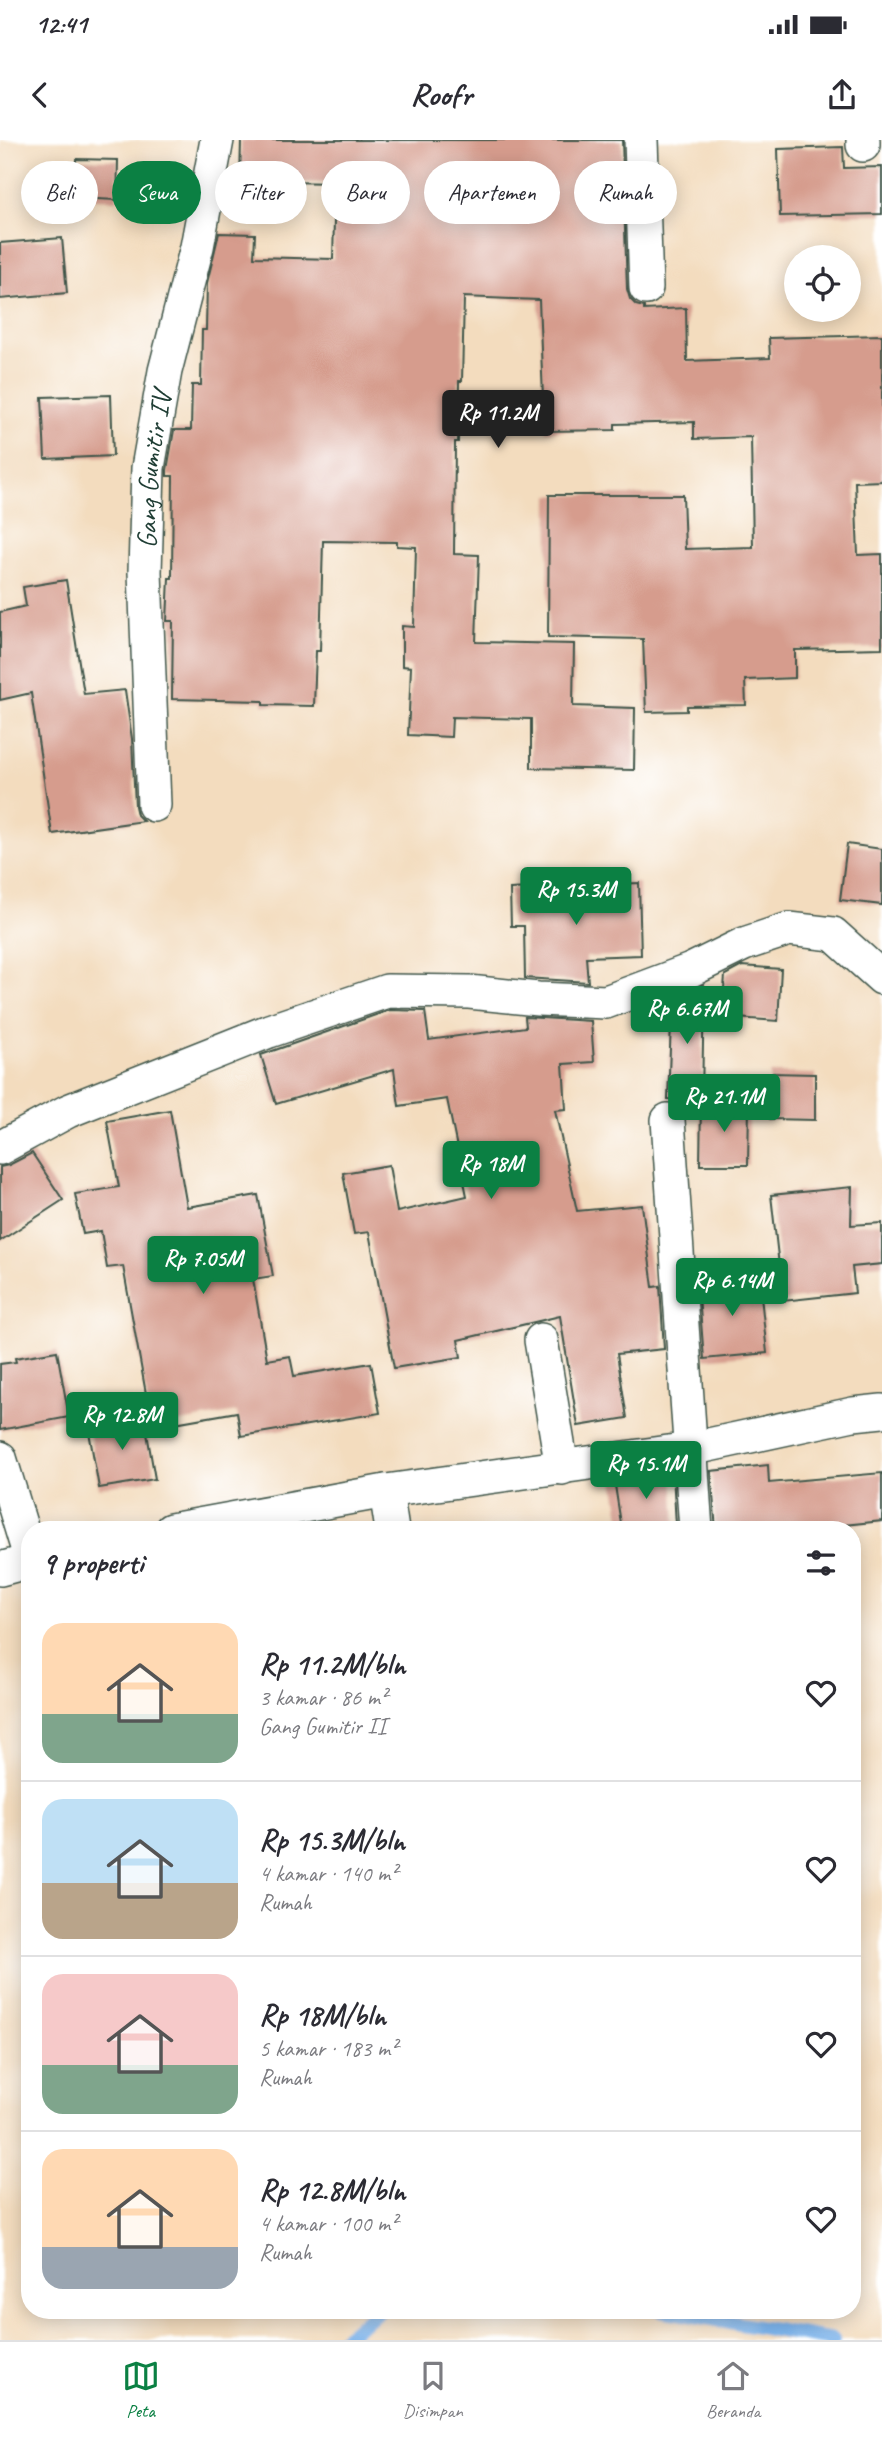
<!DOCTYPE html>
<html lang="id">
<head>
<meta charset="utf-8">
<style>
	body { margin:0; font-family:Caveat,sans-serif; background:#f2f2f3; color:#2b2b33; height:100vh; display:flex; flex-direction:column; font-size:26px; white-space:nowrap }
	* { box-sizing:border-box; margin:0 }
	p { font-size:23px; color:#7c7c81 }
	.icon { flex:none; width:38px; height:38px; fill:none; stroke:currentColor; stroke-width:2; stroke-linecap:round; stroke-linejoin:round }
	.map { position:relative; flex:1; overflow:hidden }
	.drawer { position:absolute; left:21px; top:1381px; width:840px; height:798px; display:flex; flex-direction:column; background:#fff; border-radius:28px; box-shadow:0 4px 18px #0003 }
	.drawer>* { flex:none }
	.top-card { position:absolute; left:21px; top:21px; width:840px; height:63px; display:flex; gap:14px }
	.fabs { position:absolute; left:784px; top:105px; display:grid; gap:14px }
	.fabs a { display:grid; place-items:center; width:77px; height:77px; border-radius:50%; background:#fff; box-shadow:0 4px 18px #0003; font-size:35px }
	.price { position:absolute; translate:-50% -60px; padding:0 16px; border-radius:7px; background:#0b8043; color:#fff; font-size:23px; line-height:46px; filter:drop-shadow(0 2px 4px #0008) }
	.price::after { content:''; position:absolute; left:50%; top:42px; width:21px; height:16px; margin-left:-10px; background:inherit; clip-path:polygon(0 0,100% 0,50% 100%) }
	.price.active { background:#222; color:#fff }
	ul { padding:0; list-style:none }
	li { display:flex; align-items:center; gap:21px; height:175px; padding:0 21px }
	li+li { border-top:2px solid #e1e1e2 }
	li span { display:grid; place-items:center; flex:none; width:196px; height:140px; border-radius:21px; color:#555 }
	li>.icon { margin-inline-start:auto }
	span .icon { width:84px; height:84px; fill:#fffc; stroke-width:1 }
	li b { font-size:30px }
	h2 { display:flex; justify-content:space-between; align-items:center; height:84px; padding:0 21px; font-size:30px }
	.pill { padding:0 24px; border-radius:32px; background:#fff; box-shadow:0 4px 18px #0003; font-size:24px; line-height:63px }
	.pill.active { background:#0b8043; color:#fff }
	.status { display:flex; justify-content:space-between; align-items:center; height:49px; padding:0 35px; background:#fff; direction:ltr }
	.status svg { height:19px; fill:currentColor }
	header { display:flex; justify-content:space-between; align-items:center; height:91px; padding:0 21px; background:#fff; font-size:32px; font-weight:600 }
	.tab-bar { display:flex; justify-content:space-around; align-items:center; height:98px; border-top:2px solid #e1e1e2; background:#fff; font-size:19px; color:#7c7c81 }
	.tab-bar a { display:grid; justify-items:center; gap:4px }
	.tab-bar .active { color:#0b8043 }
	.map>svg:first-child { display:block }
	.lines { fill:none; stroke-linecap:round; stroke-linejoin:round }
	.stream { stroke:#7bb3eb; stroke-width:14 }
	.building { fill:#d69c8d }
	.minor-casing { stroke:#3f5549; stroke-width:36 }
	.minor { stroke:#fff; stroke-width:33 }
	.labels { text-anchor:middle; stroke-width:5; stroke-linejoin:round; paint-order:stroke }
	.street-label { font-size:28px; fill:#1f3d34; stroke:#fff }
</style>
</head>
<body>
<div class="status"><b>12:41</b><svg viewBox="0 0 49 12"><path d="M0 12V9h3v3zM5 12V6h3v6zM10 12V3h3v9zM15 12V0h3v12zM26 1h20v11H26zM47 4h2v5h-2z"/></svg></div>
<header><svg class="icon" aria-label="back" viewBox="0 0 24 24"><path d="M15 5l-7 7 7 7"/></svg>Roofr<svg class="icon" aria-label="share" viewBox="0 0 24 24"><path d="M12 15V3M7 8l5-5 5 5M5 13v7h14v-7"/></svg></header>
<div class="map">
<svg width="882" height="2200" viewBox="0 0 882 2200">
	<rect width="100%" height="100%" fill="#fff"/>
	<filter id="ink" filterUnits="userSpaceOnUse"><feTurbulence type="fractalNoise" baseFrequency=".0143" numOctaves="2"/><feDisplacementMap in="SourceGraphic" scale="14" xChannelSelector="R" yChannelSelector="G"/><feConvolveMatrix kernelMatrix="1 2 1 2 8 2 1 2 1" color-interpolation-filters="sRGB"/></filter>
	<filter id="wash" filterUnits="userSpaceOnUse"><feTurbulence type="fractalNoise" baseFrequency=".00686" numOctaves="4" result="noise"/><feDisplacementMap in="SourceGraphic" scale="28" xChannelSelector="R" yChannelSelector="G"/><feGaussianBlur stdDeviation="1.57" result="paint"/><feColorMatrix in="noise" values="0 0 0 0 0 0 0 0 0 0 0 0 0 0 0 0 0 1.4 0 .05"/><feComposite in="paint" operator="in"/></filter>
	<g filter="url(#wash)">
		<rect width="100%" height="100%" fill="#f3dcbe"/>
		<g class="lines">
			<path class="stream" d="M661,2170L833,2200
				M340,2200L380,2170"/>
		</g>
		<g id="blocks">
			<path class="building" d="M241,0H622L627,149L630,159L636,165L644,167V170L686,168L687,221L770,218L769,198L882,195V341L855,342L858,415L882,414V508L795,510V538L745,540L746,565L687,566V571L646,572L643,499L548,497L549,355H683L685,409L753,407L751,297L694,299V282L615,284V290L545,291L546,257H543L539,160L464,157L462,241H459L458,302H455L454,414L479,415L476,502L574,504L573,566L635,568L634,630L531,628V579L452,577L451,597L408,595L411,527L402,526V486L414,487L416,407L397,406V402L323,401L320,511H316L314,566L263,565V561L172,559L173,481H167L169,438H172L173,336H167V330L174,290H191L192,245H201L202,190H206L207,143L219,93L255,94L254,117L333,119L335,43L240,41Z
				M843,7L844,28L882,27V74L780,76L778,9Z
				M76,19L118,20L117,60L75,58Z
				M62,98L67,153L0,159V103Z
				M111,255L113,316L45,319L42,257Z
				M66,440L84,554L125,550L132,599L135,666L137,675L143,681L52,694L31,553L0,560V472L26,466L23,447Z
				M847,704L882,709V765L840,760Z
				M639,743L641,815L586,817L588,842L525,838L524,786H511L510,749Z
				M742,826L781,829L778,881L722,877L725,835Z
				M704,845L702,960L668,959L672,858Z
				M390,870L425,871L429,900L526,887L525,877L591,881L594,922L563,924L566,969L555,970L577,1071L642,1065L653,1147L660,1146L664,1209L617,1214L627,1278L578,1286L560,1176L458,1200L461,1217L394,1228L369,1092L354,1094L343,1033L389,1025L397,1072L467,1056L447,959L399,966L394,929L276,964L261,915Z
				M770,933L815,934V980L770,979Z
				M701,963L749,964L748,1025H700Z
				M170,970L187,1067L258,1055L273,1136L253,1139L267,1220L290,1216L294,1236L371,1223L380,1273L241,1296L237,1272L152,1287L123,1126L107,1128L101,1091L83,1094L75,1054L119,1047L107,981Z
				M32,1013L63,1060L0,1101V1027L9,1025Z
				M852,1047L851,1085L882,1083V1124L852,1127L855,1153L783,1161L771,1055Z
				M759,1137L767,1213L704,1219L698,1143Z
				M57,1211L69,1277L0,1290V1224L16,1222L15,1218Z
				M144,1276L155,1339L99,1348L88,1286Z
				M768,1325L769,1343L882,1333V1381L795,1390H716L711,1331Z
				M671,1331L673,1334L676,1385L647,1390H622L614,1339Z"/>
		</g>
	</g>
	<g filter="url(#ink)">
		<use href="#blocks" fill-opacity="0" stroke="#3f5549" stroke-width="2"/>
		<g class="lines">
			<defs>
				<g id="minor">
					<path d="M641,0L646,148"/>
					<path d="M863,0V5"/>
					<path id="s1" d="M154,665L145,432L148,328L165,231L197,107L217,0"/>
					<path d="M668,980L696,1390"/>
					<path d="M0,1008L68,971L269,891L387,851L469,852L538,859L606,862L691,830L744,804L789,789L833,794L882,838"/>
					<path d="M541,1200L562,1328"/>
					<path d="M0,1318L30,1417"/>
					<path d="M386,1351L392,1390"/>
					<path d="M171,1390L386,1351L690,1309L853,1274L882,1271"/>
					<path d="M0,1429L30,1421"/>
				</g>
			</defs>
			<use href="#minor" class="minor-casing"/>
			<use href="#minor" class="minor"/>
		</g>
	</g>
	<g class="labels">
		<g class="street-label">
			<text dy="10" stroke="none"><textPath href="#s1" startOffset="336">Gang Gumitir IV</textPath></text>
		</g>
	</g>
</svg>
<div class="fabs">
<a><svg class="icon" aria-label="locate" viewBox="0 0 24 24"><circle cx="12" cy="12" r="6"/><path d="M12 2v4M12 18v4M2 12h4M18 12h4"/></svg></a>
</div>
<b class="price active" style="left:498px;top:310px">Rp 11.2M</b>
<b class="price" style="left:576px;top:787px">Rp 15.3M</b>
<b class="price" style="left:687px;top:906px">Rp 6.67M</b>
<b class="price" style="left:724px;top:994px">Rp 21.1M</b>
<b class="price" style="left:491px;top:1061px">Rp 18M</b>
<b class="price" style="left:203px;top:1156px">Rp 7.05M</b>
<b class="price" style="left:732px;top:1178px">Rp 6.14M</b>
<b class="price" style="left:122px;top:1312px">Rp 12.8M</b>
<b class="price" style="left:646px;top:1361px">Rp 15.1M</b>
<div class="top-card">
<a class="pill">Beli</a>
<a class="pill active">Sewa</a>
<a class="pill">Filter</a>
<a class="pill">Baru</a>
<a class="pill">Apartemen</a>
<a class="pill">Rumah</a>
</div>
<section class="drawer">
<h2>9 properti<svg class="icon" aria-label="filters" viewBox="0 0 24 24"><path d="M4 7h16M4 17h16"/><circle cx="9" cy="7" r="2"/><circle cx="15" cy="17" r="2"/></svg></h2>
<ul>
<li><span style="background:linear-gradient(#ffd9b3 65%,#7fa58c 0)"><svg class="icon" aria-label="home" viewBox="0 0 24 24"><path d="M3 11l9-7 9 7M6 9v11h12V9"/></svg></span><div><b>Rp 11.2M/bln</b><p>3 kamar · 86 m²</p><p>Gang Gumitir II</p></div><svg class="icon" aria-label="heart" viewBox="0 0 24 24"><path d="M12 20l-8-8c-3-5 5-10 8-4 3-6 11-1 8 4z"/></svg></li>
<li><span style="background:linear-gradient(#bfe0f5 60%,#b9a48a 0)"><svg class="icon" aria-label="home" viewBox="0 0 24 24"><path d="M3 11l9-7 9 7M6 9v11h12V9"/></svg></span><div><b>Rp 15.3M/bln</b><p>4 kamar · 140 m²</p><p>Rumah</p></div><svg class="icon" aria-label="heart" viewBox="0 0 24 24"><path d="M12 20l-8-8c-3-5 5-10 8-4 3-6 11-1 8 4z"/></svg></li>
<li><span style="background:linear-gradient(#f6c9c9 65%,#7fa58c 0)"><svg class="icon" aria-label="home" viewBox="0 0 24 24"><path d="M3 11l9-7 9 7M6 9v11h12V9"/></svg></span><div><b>Rp 18M/bln</b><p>5 kamar · 183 m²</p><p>Rumah</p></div><svg class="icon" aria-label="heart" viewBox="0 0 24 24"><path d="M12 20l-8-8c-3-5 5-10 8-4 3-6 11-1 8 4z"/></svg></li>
<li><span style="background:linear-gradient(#ffd9b3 70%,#9aa5b1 0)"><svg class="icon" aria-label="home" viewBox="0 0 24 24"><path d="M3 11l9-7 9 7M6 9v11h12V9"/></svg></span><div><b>Rp 12.8M/bln</b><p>4 kamar · 100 m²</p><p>Rumah</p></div><svg class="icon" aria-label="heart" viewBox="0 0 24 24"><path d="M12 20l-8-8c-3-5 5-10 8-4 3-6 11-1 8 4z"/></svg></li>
</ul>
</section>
</div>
<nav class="tab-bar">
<a class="active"><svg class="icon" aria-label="map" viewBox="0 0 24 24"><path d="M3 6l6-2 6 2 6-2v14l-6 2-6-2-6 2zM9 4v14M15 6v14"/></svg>Peta</a>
<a><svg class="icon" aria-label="saved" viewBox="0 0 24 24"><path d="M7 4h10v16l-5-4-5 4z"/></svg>Disimpan</a>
<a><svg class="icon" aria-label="home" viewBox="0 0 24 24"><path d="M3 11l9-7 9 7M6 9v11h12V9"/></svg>Beranda</a>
</nav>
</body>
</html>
